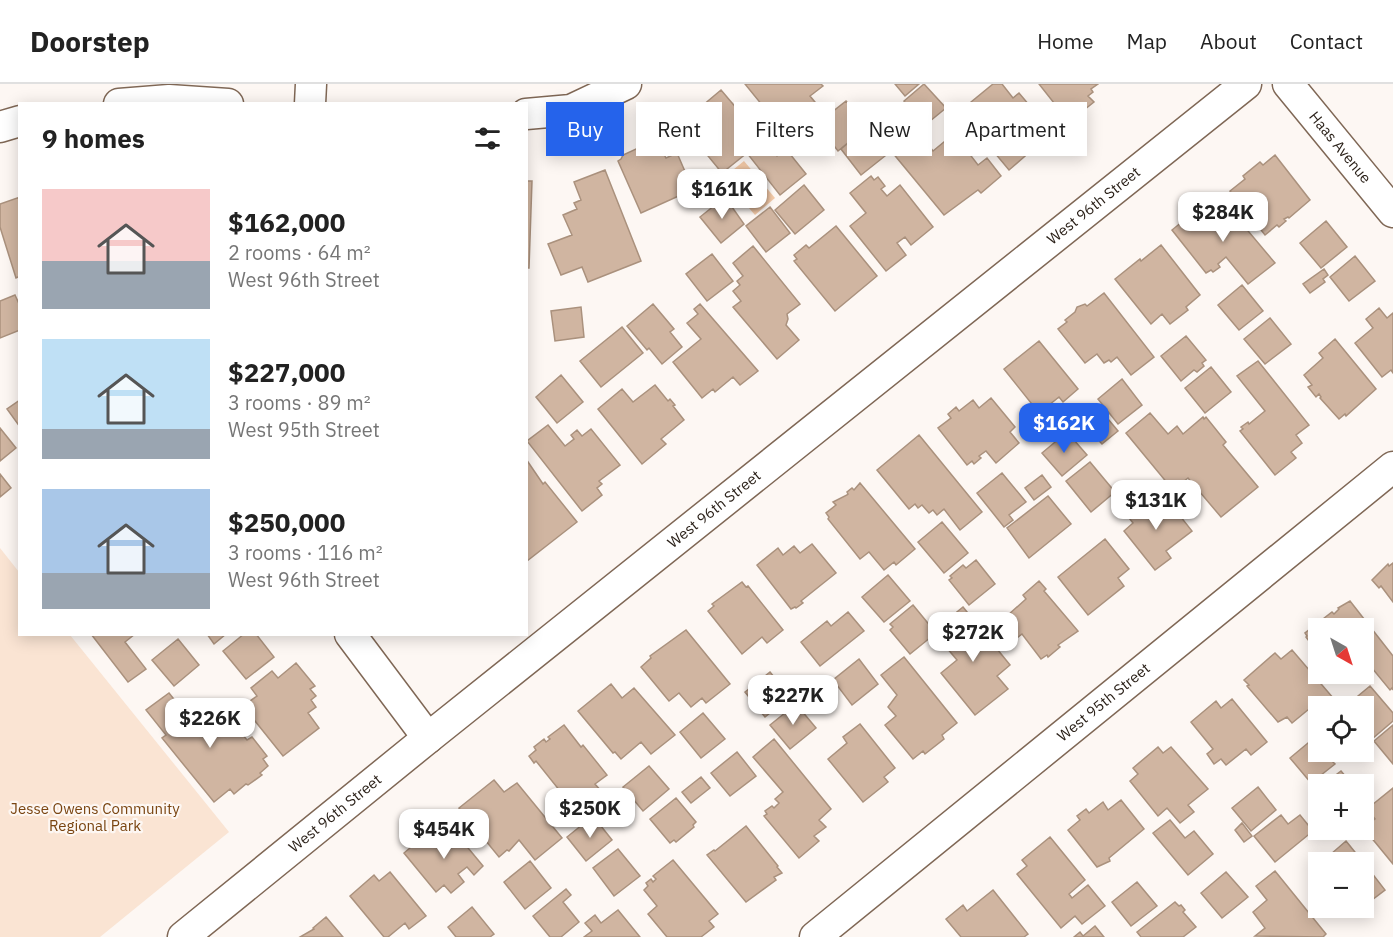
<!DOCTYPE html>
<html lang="en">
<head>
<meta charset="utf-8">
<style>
	body { margin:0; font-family:"IBM Plex Sans",sans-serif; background:#f2f2f2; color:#222; height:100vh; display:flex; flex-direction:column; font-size:22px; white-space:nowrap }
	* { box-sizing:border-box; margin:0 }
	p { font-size:20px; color:#767676 }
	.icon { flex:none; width:33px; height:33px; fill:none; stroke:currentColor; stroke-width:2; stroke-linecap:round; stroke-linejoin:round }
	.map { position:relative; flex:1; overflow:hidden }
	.side { position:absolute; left:18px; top:18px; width:510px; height:534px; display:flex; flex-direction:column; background:#fff; border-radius:0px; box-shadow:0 3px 15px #0003 }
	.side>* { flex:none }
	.guide { position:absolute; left:546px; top:18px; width:570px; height:54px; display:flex; gap:12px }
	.needle { width:39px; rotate:141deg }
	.controls { position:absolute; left:1308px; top:534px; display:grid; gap:12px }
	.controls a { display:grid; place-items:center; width:66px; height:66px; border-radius:0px; background:#fff; box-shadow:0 3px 15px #0003; font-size:30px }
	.price { position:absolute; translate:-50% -51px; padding:0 14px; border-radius:12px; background:#fff; color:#222; font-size:20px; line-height:39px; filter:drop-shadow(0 2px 3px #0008) }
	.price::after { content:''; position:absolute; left:50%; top:36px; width:18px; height:14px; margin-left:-9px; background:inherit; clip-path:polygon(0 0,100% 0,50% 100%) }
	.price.current { background:#2563eb; color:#fff }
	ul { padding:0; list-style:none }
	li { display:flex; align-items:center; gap:18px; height:150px; padding:0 24px }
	li span { display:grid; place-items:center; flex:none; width:168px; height:120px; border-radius:0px; color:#555 }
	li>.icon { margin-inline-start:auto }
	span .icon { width:72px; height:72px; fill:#fffc; stroke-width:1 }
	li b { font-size:26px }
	h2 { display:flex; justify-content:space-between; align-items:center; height:72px; padding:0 24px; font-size:26px }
	.pill { padding:0 21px; border-radius:0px; background:#fff; box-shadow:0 3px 15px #0003; font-size:21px; line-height:54px }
	.pill.current { background:#2563eb; color:#fff }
	header { display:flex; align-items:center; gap:36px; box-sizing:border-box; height:84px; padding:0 30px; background:#fff; border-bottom:2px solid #e0e0e0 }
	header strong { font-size:28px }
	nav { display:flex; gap:33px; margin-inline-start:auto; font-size:21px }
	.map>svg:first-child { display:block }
	.green { fill:#fae4d3 }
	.water { fill:#f3c9a7 }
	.building { fill:#d0b5a1; stroke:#aa917d; stroke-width:1.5 }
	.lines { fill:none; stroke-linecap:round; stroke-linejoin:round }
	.minor-casing { stroke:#7f6755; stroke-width:33 }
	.minor { stroke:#fff; stroke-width:30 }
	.labels { text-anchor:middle; stroke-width:4.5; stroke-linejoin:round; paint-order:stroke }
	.street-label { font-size:15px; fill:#281e16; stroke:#fdf7f3 }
	.park-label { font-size:15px; fill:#7a4511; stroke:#fdf7f3 }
</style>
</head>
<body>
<header>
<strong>Doorstep</strong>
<nav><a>Home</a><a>Map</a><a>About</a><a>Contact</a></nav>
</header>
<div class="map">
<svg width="1393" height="853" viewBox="0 0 1393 853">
	<rect width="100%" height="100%" fill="#fdf7f3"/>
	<path class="green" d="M0,464L19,488L20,550L70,551L229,748L100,853H0Z"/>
	<path class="water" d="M744,77L775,114L755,131L723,94Z"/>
	<path class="building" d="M745,0H821L823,2L810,12L824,29L805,44L799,37L784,48Z
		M895,0H919L905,12Z
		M924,0L946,24L924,42L904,17Z
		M993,0H1002L1013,14L1019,9L1046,41L1035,53L1030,54L1032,57L1027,61L1032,66L1009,86L960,27Z
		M1039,0H1098L1091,5L1093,8L1088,12L1094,18L1069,38Z
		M721,6L738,26L741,24L746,30L743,32L777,72L786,65L806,90L780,111L747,69L722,89L681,39L692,26L696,27Z
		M846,17L867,43L838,67L817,40Z
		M864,46L885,72L861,91L841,65Z
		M918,48L933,67L956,48L971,66L968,68L978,81L987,74L1001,92L981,109L978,106L944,131L892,68Z
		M660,63L666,74L677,69L693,106L690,107L692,111L685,114L683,110L641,129L618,77L621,75L623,71L636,65L643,68Z
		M1275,71L1310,116L1289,134L1288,133L1284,135L1286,137L1279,143L1277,141L1265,151L1230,107L1245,95L1243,92L1260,78L1263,81Z
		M605,86L641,177L588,198L582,183L561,191L548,160L572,151L563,131L577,125L574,119L581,116L574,98Z
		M871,92L874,96L878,93L885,102L881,105L887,112L900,101L933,143L911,161L905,153L897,159L906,171L886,187L850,142L866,129L850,109Z
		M526,97H532L529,184H526Z
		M804,101L824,126L795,150L775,126Z
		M20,113V192L16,194L0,143V120Z
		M725,113L744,140L721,159L700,133Z
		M1205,119L1216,133L1228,123L1275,179L1248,200L1226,173L1218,180L1220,183L1213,188L1211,186L1206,189L1172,146Z
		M770,123L790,149L766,168L746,142Z
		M1326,137L1347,163L1321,184L1300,159Z
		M836,142L877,192L835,227L794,177L797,175L794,171L806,161L809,164Z
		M1161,161L1200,211L1186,223L1188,226L1170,240L1162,230L1151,240L1115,195L1140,175L1141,177Z
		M753,162L800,220L787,230L788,235L786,241L799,256L777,275L733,223L741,217L733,207L740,201L737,197L743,192L733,179Z
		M712,170L733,197L707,217L686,190Z
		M1355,172L1375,197L1349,217L1330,193Z
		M1324,185L1328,191L1323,195L1325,198L1310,209L1303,200Z
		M1242,201L1263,227L1239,246L1218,221Z
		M1104,209L1154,273L1131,291L1117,273L1111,278L1109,276L1104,279L1097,270L1085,279L1058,245L1067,238L1065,236L1075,228L1077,223L1085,220L1087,222Z
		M15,211L20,222V246L0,254V217Z
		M653,220L674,245L670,248L682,263L662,280L649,264L647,266L627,242Z
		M700,220L758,287L740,301L733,293L715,308L713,305L702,314L673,278L701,255L687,239L698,230L694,225Z
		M581,223L584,253L555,257L551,227Z
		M1379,224L1387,234L1393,229V289L1391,286L1382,293L1355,259L1373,244L1366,235Z
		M1270,234L1291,260L1265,280L1244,255Z
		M622,243L643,269L601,303L580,277Z
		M1186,252L1206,276L1202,279L1204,282L1197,288L1194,286L1181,297L1161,272Z
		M1335,255L1376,305L1346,332L1345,330L1339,335L1320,314L1321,313L1319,310L1316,313L1308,303L1312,301L1304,291L1323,274L1319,269Z
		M1039,257L1078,305L1063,318L1059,313L1039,329L1004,285Z
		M1258,277L1309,341L1296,351L1302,359L1291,368L1296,374L1275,391L1240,347L1243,345L1241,343L1248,338L1249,340L1265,327L1237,292Z
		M1211,283L1231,308L1205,329L1185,304Z
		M561,291L583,318L557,339L536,313Z
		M1122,295L1142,321L1118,340L1098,315Z
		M655,301L668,317L670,315L675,321L673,322L684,336L661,355L666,360L642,380L598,325L622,305L633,318Z
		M991,314L1015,343L1010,348L1019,359L996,379L986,367L979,372L981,374L974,380L972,377L967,381L938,344L951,334L948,330L956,323L959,327L973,316L979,324Z
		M20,316V343L7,325Z
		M1150,329L1168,350L1177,342L1183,350L1203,333L1204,335L1206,333L1226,358L1223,361L1258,403L1221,433L1188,394L1173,406L1126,349Z
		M1108,335L1118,347L1102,360L1092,349Z
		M548,341L565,362L574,355L571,351L577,346L582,352L591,345L620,381L599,397L602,400L597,404L602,411L582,427L527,357Z
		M0,344L16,364L0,377Z
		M1067,348L1087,371L1062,392L1042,369Z
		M919,351L982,428L960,446L944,425L937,431L933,426L929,429L922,421L918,424L915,420L909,425L877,386Z
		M526,375L543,400L545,398L577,438L527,477Z
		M1090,378L1115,408L1091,428L1066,397Z
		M1002,389L1026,418L1009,431L1013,436L1004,443L977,409Z
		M0,390L11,404L0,413Z
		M1042,391L1051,403L1034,416L1025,404Z
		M860,399L915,465L896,481L894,478L884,486L869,468L860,475L828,435L829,433L826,429L836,421L833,418L847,411L848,410L847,408L852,404L854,406Z
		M1048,412L1071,440L1029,474L1007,444Z
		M1165,413L1192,447L1166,467L1171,474L1155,486L1124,447L1133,439L1126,430L1140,419L1146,428Z
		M942,438L968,469L944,489L918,458Z
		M1105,455L1129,485L1118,494L1124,502L1088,531L1058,493Z
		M812,460L836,489L801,517L803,519L796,524L795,523L791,525L757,481L778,464L783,471L794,462L800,469Z
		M976,476L995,500L969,521L949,496L952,494L950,492L963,481L966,484Z
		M1393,479V518L1381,502L1379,504L1372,496L1388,480L1389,482Z
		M888,491L910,517L884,538L862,513Z
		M1039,497L1046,505L1044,507L1078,547L1058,561L1060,563L1048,573L1047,571L1041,575L1022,550L1017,554L1010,544L1015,540L1008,531L1026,515L1023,511Z
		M742,498L746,503L748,502L783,546L767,559L762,553L742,570L708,527L714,522L712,520Z
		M1350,517L1393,572V606L1392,604L1390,606L1372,584L1358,595L1353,590H1364V544H1318V569L1306,553L1307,552L1305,549L1332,528L1334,530L1339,525L1338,524Z
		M913,521L936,549L910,570L890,546L893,543L890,540Z
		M963,523L1010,581L997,592L1008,605L975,631L941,589L957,576L941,557L950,550L942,540Z
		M848,528L864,547L820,582L801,558L827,537L831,542Z
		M686,546L730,600L706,619L702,614L691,623L679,609L669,617L641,583L651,574L650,572Z
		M91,550H135L125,558L146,585L128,598Z
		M207,550H226L214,560Z
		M244,550H256L274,573L246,595L223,567Z
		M178,555L199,581L174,602L152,576Z
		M1292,566L1340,622H1318V637L1309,625L1292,639L1287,633L1278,638L1247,602L1249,601L1244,596L1275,569L1281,575Z
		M904,573L957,639L942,651L944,655L925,670L923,667L913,675L885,641L896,632L888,623L897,611L881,591Z
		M859,575L878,600L852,621L833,596Z
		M296,579L315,602L310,605L316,612L311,616L316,623L308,629L319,644L283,672L243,622L257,612L251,604L272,587L278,594Z
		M770,588L790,613L765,633L745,608Z
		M611,600L622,614L634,604L675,651L651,670L641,658L621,675L615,668L613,669L578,627Z
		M1370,602L1393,629V637L1372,655L1364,645V622H1346Z
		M169,609L201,649L225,629L247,656L252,653L267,672L263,675L268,682L260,689L262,691L248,701L246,700L234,710L230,705L214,718L162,654L166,651L146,626Z
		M1232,615L1267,658L1251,671L1246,665L1226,681L1221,675L1214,680L1207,670L1213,665L1191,638L1216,617L1221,624Z
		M796,620L816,644L790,665L770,641Z
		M703,629L725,655L701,674L680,648Z
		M860,640L895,684L884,693L888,698L863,718L828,675L847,659L843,653Z
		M564,641L581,663L583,661L607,691L595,700L601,707L576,727L536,677L534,679L529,672L536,666L534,663L544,655L546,658L550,655L548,653Z
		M1393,641V680L1374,657Z
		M1314,654L1318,659V668H1337L1340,671L1332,677L1335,680L1311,699L1290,674Z
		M774,655L831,725L819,736L826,743L814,752L819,757L799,774L764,732L767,730L765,727L772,722L774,724L779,719L775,715L783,708L753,673Z
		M1158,663L1163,669L1171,663L1208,705L1188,721L1194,728L1180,739L1167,724L1158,732L1130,697L1138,690L1133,684Z
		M737,668L756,692L730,712L711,689Z
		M649,682L669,705L643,727L623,703Z
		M1341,687L1352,700H1324Z
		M701,693L710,704L691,719L682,708Z
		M494,696L504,708L517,699L562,754L535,776L519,756L509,767L507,766L499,773L459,724Z
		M1258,703L1276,726L1251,747L1232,724Z
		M1393,704V780L1370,752L1368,753L1361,746L1375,735L1367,725Z
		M676,714L696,738L693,741L694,743L676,758L674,756L670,759L650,735Z
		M1121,716L1144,745L1109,774L1110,777L1097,783L1068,746L1080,736L1077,732L1086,725L1089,729L1103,718L1108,726Z
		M1281,731L1288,740L1300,731L1313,747L1275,778L1254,752Z
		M593,732L612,756L586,777L567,753Z
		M1170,736L1185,754L1194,747L1213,770L1188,791L1153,749Z
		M1242,739L1252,752L1244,758L1235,746Z
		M449,741L483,782L474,791L467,783L458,790L464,798L451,809L444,801L436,808L404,769L418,757L422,763Z
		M746,742L778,782L777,783L782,789L774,793L776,796L746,818L707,771L714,766L715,767Z
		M1050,753L1085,796L1069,810L1072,814L1088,801L1105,822L1082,840L1075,832L1061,844L1017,790L1027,782L1022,776Z
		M1346,757L1363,778H1329L1334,774L1331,770Z
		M618,765L640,792L614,812L593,784Z
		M673,776L718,830L709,837L714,843L701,853H667L648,830L657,822L644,806L648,802L646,799L651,795L653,798L656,795L653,792Z
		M530,777L551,804L525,825L504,798Z
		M1364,779L1385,806L1364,822Z
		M1275,787L1326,850L1323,853L1255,852L1265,844L1253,828L1267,816L1256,802Z
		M390,788L426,832L409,845L405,839L388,853H384L350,812L374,791L379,797Z
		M1226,788L1248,813L1222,834L1201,809Z
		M1137,798L1157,822L1131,842L1112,818Z
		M566,805L571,811L563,818L579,838L561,853H550L533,832Z
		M993,806L1028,850L1024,853H961L946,835L963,821L967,827Z
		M1175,818L1179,822L1181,821L1185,826L1183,828L1196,843L1183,853H1141L1137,848Z
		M472,823L494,850L490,853H456L448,843Z
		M1343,824H1362L1350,833Z
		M618,826L640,853H584L592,847L585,839L595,831L601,839Z
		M326,833L343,853H300L314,845L313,844Z
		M1095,842L1104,853H1074L1080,848L1083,852Z"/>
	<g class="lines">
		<defs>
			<g id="minor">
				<path id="s1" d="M1288,0L1393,128"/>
				<path d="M119,20L169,16L228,20"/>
				<path d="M310,20L311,0"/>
				<path d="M526,30L571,26L626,0"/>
				<path d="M0,43L20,37"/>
				<path d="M350,550L428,654"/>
				<path id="s2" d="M183,853L428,654L1246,0"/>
				<path id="s3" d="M815,853L1393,383"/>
			</g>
		</defs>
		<use href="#minor" class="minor-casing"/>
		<use href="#minor" class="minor"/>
	</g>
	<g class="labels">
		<g class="street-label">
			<text dy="5" stroke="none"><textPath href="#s1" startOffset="82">Haas Avenue</textPath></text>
			<text dy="5" stroke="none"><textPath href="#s2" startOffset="1168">West 96th Street</textPath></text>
			<text dy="5" stroke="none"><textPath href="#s2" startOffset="682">West 96th Street</textPath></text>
			<text dy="5" stroke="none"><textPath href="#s3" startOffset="372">West 95th Street</textPath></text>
			<text dy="5" stroke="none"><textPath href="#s2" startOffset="196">West 96th Street</textPath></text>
		</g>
		<g class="park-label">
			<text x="95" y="730">Jesse Owens Community<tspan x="95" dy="17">Regional Park</tspan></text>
		</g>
	</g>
</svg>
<div class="controls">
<a><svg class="needle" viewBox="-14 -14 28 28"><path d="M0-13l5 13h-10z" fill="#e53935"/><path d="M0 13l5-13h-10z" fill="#767676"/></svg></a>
<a><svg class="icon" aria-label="locate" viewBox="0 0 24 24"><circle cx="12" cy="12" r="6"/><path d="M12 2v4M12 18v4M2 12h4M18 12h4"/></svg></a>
<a>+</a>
<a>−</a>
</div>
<b class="price" style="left:722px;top:136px">$161K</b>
<b class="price" style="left:1223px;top:159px">$284K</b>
<b class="price current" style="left:1064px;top:370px">$162K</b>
<b class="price" style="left:1156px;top:447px">$131K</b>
<b class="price" style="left:973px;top:579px">$272K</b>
<b class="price" style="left:793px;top:642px">$227K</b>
<b class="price" style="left:210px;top:665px">$226K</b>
<b class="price" style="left:590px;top:755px">$250K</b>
<b class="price" style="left:444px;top:776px">$454K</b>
<div class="guide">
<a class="pill current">Buy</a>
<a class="pill">Rent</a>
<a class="pill">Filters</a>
<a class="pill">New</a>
<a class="pill">Apartment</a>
</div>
<section class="side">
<h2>9 homes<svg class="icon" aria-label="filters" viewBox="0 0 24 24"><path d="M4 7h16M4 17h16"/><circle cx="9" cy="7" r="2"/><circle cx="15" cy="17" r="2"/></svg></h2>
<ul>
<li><span style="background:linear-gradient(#f6c9c9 60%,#9aa5b1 0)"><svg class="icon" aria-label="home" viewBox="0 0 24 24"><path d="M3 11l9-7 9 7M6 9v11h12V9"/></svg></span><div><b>$162,000</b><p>2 rooms · 64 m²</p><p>West 96th Street</p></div></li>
<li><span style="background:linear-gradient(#bfe0f5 75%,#9aa5b1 0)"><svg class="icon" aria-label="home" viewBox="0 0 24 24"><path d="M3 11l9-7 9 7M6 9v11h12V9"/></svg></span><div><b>$227,000</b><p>3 rooms · 89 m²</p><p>West 95th Street</p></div></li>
<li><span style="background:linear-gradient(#a9c7e8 70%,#9aa5b1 0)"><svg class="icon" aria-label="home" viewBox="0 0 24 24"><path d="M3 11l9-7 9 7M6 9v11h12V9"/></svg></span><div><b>$250,000</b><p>3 rooms · 116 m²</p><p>West 96th Street</p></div></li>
</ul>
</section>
</div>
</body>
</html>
